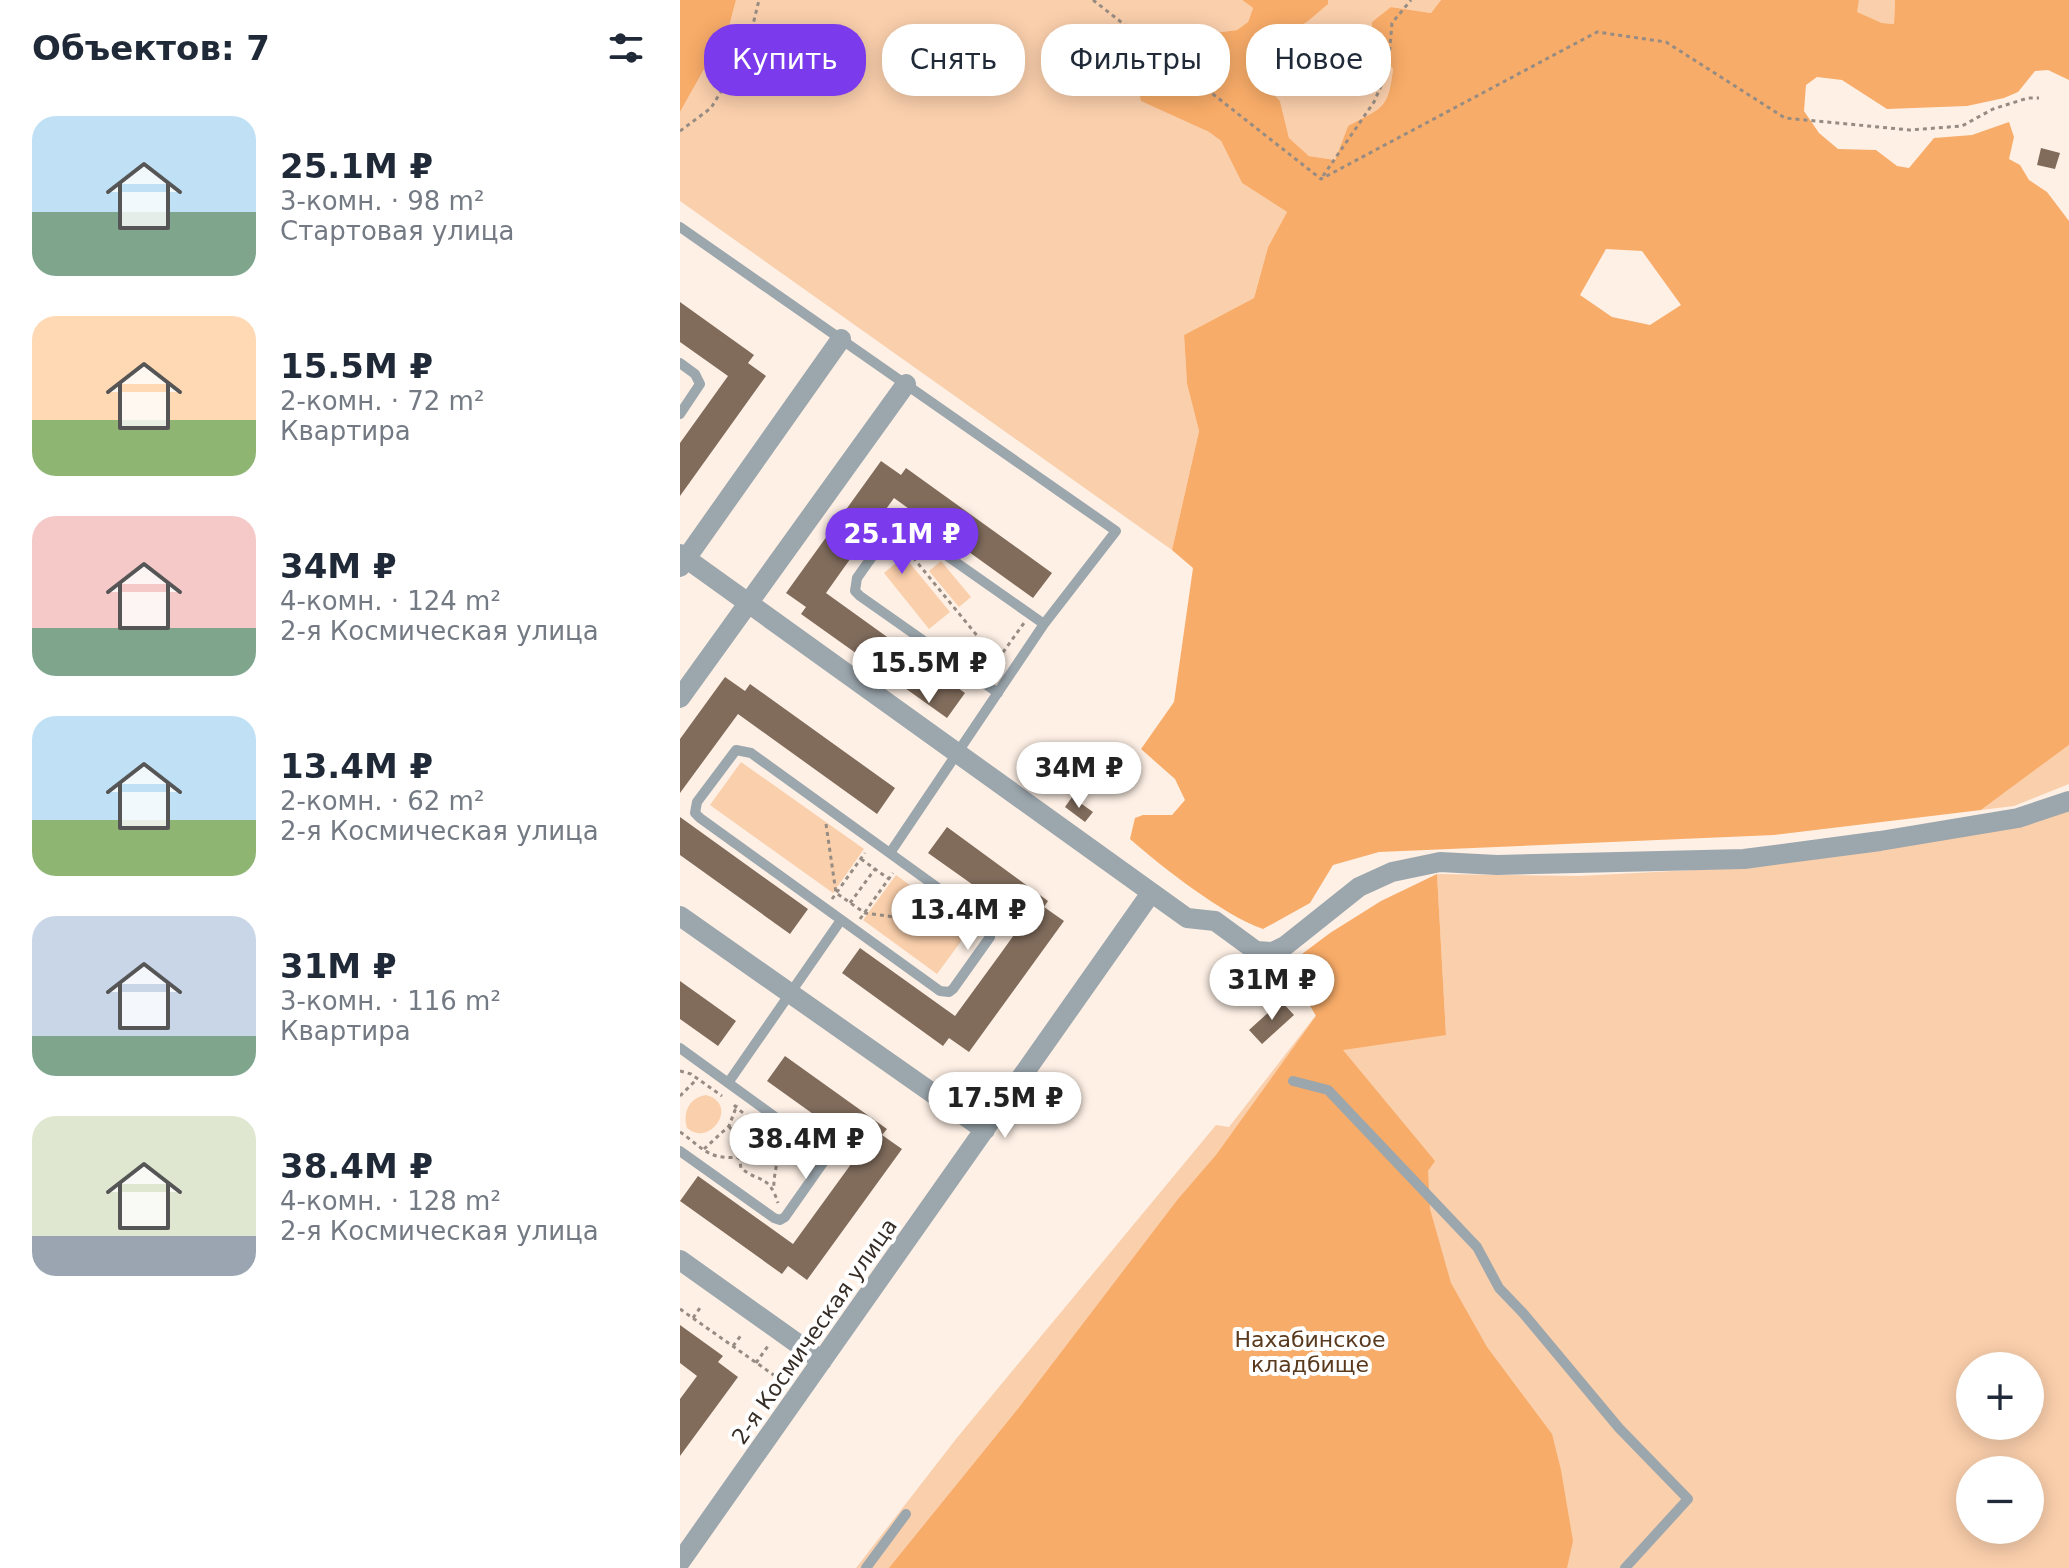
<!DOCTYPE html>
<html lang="ru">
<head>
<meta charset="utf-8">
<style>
	body { margin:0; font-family:"DejaVu Sans",sans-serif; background:#f6f6f7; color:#1f2937; height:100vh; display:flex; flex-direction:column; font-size:30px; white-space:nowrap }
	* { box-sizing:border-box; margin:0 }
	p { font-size:26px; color:#747a83 }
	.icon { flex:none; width:44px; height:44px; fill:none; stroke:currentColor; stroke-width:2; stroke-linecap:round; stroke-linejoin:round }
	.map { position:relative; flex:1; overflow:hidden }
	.side { display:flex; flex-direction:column; background:#fff; width:680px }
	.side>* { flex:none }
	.top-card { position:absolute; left:24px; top:24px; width:760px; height:72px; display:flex; gap:16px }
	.buttons { position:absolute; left:1276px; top:1352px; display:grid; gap:16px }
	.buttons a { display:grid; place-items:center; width:88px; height:88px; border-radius:50%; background:#fff; box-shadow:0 4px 20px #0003; font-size:40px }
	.price { position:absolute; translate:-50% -68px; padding:0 18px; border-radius:28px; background:#fff; color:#222; font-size:26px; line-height:52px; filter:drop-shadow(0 2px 4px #0008) }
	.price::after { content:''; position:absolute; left:50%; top:48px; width:24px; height:18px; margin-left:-12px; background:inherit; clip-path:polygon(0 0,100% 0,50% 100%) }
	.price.current { background:#7c3aed; color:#fff }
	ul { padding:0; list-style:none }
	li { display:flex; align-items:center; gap:24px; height:200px; padding:0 32px }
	li span { display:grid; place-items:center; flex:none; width:224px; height:160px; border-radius:24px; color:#555 }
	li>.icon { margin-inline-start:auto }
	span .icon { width:96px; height:96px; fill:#fffc; stroke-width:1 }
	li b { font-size:34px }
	h2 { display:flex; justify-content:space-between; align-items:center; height:96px; padding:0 32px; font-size:34px }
	.pill { padding:0 28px; border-radius:32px; background:#fff; box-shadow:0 4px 20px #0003; font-size:28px; line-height:72px }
	.pill.current { background:#7c3aed; color:#fff }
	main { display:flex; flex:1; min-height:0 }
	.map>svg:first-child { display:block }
	.green { fill:#facfac; fill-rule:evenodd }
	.forest { fill:#f8ac69; fill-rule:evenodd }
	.building { fill:#816c5c }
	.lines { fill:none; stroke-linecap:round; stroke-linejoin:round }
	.path { stroke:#978c83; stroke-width:3; stroke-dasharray:4 4; stroke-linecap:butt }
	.lane { stroke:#9ba6ad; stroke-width:10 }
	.street { stroke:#9ba6ad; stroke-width:20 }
	.labels { text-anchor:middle; stroke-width:8; stroke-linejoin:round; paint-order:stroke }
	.street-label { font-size:22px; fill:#362d26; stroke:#fff }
	.park-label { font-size:22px; fill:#5a3a1e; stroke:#fff }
</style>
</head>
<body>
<main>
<section class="side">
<h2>Объектов: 7<svg class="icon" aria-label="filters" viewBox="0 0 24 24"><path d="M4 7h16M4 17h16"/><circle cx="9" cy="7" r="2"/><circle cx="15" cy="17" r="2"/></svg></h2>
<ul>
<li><span style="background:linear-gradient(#bfe0f5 60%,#7fa58c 0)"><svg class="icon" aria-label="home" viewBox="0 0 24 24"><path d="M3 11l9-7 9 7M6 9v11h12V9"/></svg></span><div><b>25.1M ₽</b><p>3-комн. · 98 m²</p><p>Стартовая улица</p></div></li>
<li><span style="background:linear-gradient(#ffd9b3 65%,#8fb573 0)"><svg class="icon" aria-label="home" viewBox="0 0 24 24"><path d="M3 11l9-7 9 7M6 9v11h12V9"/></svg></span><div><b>15.5M ₽</b><p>2-комн. · 72 m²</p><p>Квартира</p></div></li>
<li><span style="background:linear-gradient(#f6c9c9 70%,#7fa58c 0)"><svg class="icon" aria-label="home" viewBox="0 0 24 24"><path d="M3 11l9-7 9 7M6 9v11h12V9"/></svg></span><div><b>34M ₽</b><p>4-комн. · 124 m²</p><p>2-я Космическая улица</p></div></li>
<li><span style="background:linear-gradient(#bfe0f5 65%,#8fb573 0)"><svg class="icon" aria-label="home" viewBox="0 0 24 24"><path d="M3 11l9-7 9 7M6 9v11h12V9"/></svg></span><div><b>13.4M ₽</b><p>2-комн. · 62 m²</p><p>2-я Космическая улица</p></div></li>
<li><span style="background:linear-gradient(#c9d6e8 75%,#7fa58c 0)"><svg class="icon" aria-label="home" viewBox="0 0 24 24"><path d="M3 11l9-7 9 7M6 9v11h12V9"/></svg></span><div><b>31M ₽</b><p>3-комн. · 116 m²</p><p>Квартира</p></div></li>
<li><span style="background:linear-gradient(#dfe7d0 75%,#9aa5b1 0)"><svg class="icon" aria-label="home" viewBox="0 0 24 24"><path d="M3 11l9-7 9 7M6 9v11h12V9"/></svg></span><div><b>38.4M ₽</b><p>4-комн. · 128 m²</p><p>2-я Космическая улица</p></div></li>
</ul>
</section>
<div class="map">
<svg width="1389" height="1568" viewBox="0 0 1389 1568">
	<rect width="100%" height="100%" fill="#fef0e5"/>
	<path class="green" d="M56,0H562L573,8L568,22L557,30L517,35L479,76L466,78L458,88L462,101L529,132L541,141L562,183L607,212L588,247L574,298L504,335L507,384L519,431L492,550L0,201V112L50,23Z
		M648,0H761L751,13L711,7L696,49L713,69C708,110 703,107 668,126L655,160L629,156L609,138L600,101L574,74V61L580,49L627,22L647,4Z
		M1179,0H1215L1214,24L1202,23L1176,12Z
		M224,556L270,612L249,629L204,573Z
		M261,561L291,597L279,607L249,571Z
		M1389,745V784L1334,806L1301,810Z
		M61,762L184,849L153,893L30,805Z
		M1389,809V1568H176L276,1439L536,1125L549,1127L636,1015L766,1035L757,874L899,876L1070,867ZM1290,1366H1350V1426H1290ZM1290,1470H1350V1530H1290Z
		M216,875L290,929L257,974L183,920Z
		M26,1095C60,1104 30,1148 7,1128C2,1112 10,1097 26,1095Z"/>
	<path class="forest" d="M0,0H56L50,23L0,112Z
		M562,0H648V4L627,22L580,49L574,61V74L600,101L609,138L629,156L655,160L668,126C703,107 708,110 713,69C700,53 691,43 692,22L711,7L751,13L761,0H1179L1177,12L1202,23L1214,24L1215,0H1389V80L1368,70L1355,71L1338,92L1324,98L1287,106L1207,109L1162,80L1137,77L1126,85L1124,111L1139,133L1158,149L1196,150L1217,166L1229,168L1254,138L1292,135L1329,122L1334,137L1329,159L1340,165L1349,180L1367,192L1389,221V745L1301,810L1094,835L699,852L653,865L630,903L583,929C543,915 482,867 450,839L455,818L463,815H492L505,800L495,779L461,749L494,702L513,568L492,550L519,431L507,384L504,335L574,298L588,247L607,212L562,183L541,141L529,132L461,101L458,88L466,78L479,75L518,35L557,30L568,22L573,8ZM926,249L962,251L1001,305L970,325L932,317L900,295Z
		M757,874L766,1035L663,1050L755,1161L748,1171L750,1209L771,1283L807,1347L872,1434L881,1470L893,1541L887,1568H209L337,1410L498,1199L536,1155L636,1016L612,975L618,957L650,933L701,901Z"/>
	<path class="building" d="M1361,148L1380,153L1375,169L1357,165Z
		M0,302L74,355L68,363L86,376L0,496V443L48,376L0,342Z
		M201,461L221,475L226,468L372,573L353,598L214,498L163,569L146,593L285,693L267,718L121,614L126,607L106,593Z
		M45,677L65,691L70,684L215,788L197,814L58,714L0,793V739Z
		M392,797L413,812L405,822L385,807Z
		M0,817L128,909L110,934L0,855Z
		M267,827L368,901L364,907L384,921L289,1052L269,1038L263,1046L162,973L180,948L275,1016L321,953L344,921L248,853Z
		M0,981L56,1021L38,1046L0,1019Z
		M601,1001L614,1015L582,1044L569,1030Z
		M105,1056L207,1129L202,1135L222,1149L127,1280L108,1266L102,1274L0,1201L18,1176L113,1244L182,1149L87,1081Z
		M0,1325L43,1356L38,1362L58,1377L0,1456V1399L17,1376L0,1363Z"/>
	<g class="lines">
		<path class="path" d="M413,0L641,179L917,32L986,42L1105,118L1230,130L1282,126L1313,109L1348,98H1359
			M0,131L31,108L67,49L79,0
			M643,176L694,102L708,70L712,23L731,0
			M218,539L317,660
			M309,672L344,623
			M146,824L156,893L185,913L288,927
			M181,859L209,879
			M152,899L185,853
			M170,903L195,869
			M180,919L213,873
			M0,1071L11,1074L42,1096
			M0,1096L17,1079
			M54,1105C70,1122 100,1129 97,1157C97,1168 93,1178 94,1189
			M49,1126L55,1135L61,1168C79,1183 89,1174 98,1203
			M0,1132C11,1139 20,1149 31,1154C57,1165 89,1147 119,1151
			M24,1149L49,1126L57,1105
			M0,1309L98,1378
			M13,1318L22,1305
			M53,1346L62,1334
			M76,1363L88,1346"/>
		<path class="lane" d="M0,227L436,531L364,624L210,853
			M0,363L15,374L20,384L0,414
			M318,693L180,596L175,591L177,578L211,530L217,525H223L364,624
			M56,750L71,753L308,924L311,928L310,937L273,989L269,992L260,991L20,818L15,813L17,802Z
			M0,1048L142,1151L145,1160L105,1217L100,1220L94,1218L0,1151
			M613,1081L648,1090L797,1247L819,1288L843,1313L939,1428L1008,1499L945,1568
			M48,1083L161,920
			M186,1568L226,1514"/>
		<path class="street" d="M0,554L507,918L535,921L576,951L593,952L605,946L679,887L712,872L760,862L817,865L1064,859L1200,841L1338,818L1389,801
			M0,567L161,339
			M0,698L226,384
			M0,916L305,1130
			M0,1260L142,1361
			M0,1562L471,893"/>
	</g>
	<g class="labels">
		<g class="street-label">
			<text transform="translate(134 1331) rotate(-55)" y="8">2-я Космическая улица</text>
		</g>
		<g class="park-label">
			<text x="630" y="1347">Нахабинское<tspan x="630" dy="25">кладбище</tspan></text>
		</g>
	</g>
</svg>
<div class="buttons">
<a>+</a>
<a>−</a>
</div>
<b class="price current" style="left:222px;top:576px">25.1M ₽</b>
<b class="price" style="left:249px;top:705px">15.5M ₽</b>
<b class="price" style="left:399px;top:810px">34M ₽</b>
<b class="price" style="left:288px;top:952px">13.4M ₽</b>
<b class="price" style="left:592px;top:1022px">31M ₽</b>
<b class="price" style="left:325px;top:1140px">17.5M ₽</b>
<b class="price" style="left:126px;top:1181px">38.4M ₽</b>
<div class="top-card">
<a class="pill current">Купить</a>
<a class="pill">Снять</a>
<a class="pill">Фильтры</a>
<a class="pill">Новое</a>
</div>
</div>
</main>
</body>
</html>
